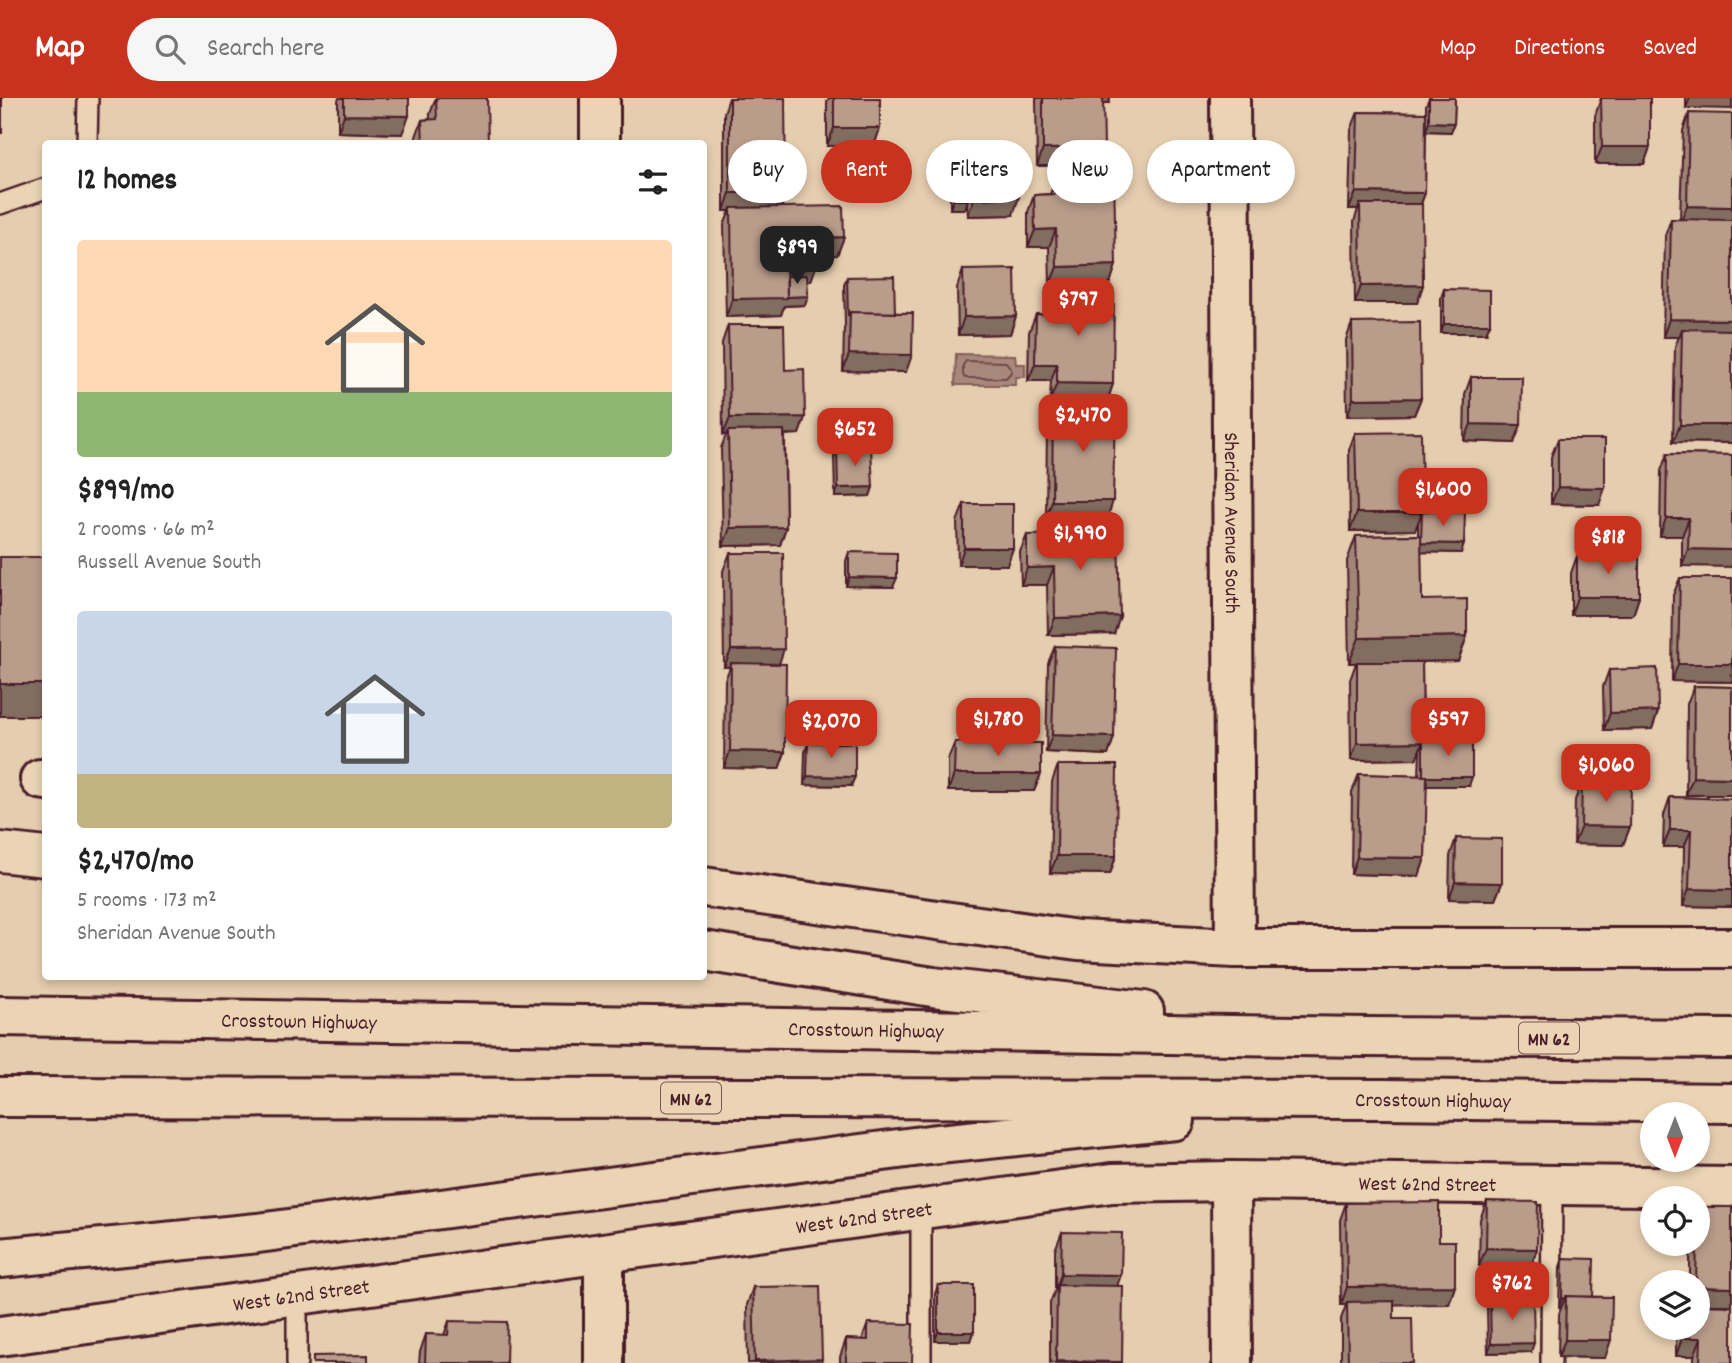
<!DOCTYPE html>
<html lang="en">
<head>
<meta charset="utf-8">
<style>
	body { margin:0; font-family:Dekko,sans-serif; background:#f6f6f6; color:#222; height:100vh; display:flex; flex-direction:column; font-size:26px; white-space:nowrap }
	* { box-sizing:border-box; margin:0 }
	p { font-size:23px; color:#767676 }
	.icon { flex:none; width:38px; height:38px; fill:none; stroke:currentColor; stroke-width:2; stroke-linecap:round; stroke-linejoin:round }
	.map { position:relative; flex:1; overflow:hidden }
	.drawer { position:absolute; left:42px; top:42px; width:665px; height:840px; display:flex; flex-direction:column; background:#fff; border-radius:7px; box-shadow:0 4px 10px #0003 }
	.drawer>* { flex:none }
	.top-card { position:absolute; left:728px; top:42px; width:665px; height:63px; display:flex; gap:14px }
	.needle { width:46px; rotate:180deg }
	.controls { position:absolute; left:1640px; top:1004px; display:grid; gap:14px }
	.controls a { display:grid; place-items:center; width:70px; height:70px; border-radius:50%; background:#fff; box-shadow:0 4px 10px #0003; font-size:35px }
	.price { position:absolute; translate:-50% -60px; padding:0 16px; border-radius:14px; background:#c8321e; color:#fff; font-size:23px; line-height:46px; filter:drop-shadow(0 2px 4px #0008) }
	.price::after { content:''; position:absolute; left:50%; top:42px; width:21px; height:16px; margin-left:-10px; background:inherit; clip-path:polygon(0 0,100% 0,50% 100%) }
	.price.selected { background:#222; color:#fff }
	ul { padding:0; list-style:none }
	li { display:grid; align-content:center; gap:14px; height:371px; padding:0 35px }
	li span { display:grid; place-items:center; height:217px; border-radius:7px; color:#555 }
	li>.icon { margin-inline-start:auto }
	span .icon { width:126px; height:126px; fill:#fffc; stroke-width:1 }
	li b { font-size:30px }
	h2 { display:flex; justify-content:space-between; align-items:center; height:84px; padding:0 35px; font-size:30px }
	.pill { padding:0 24px; border-radius:32px; background:#fff; box-shadow:0 4px 10px #0003; font-size:24px; line-height:63px }
	.pill.selected { background:#c8321e; color:#fff }
	header { display:flex; align-items:center; gap:42px; box-sizing:border-box; height:98px; padding:0 35px; background:#c8321e; color:#fff }
	header strong { font-size:33px }
	nav { display:flex; gap:38px; margin-inline-start:auto; font-size:24px }
	.search { width:490px; height:63px; background:#f6f6f6; display:flex; align-items:center; gap:18px; box-sizing:border-box; padding:0 24px; border-radius:38px; color:#767676; font-size:26px }
	.map>svg:first-child { display:block }
	.water { fill:#a8887a; stroke:#825e5a; stroke-width:2 }
	.lines { fill:none; stroke-linecap:round; stroke-linejoin:round }
	.shore { stroke:#70494b; stroke-width:2 }
	.lane-casing { stroke:#4a1f2b; stroke-width:24 }
	.street-casing { stroke:#4a1f2b; stroke-width:44 }
	.highway-casing { stroke:#4a1f2b; stroke-width:44 }
	.lane { stroke:#ebd4b4; stroke-width:19 }
	.street { stroke:#ebd4b4; stroke-width:38 }
	.highway { stroke:#ebd4b4; stroke-width:38 }
	.wall { fill:#9f8677; stroke:#4a1f2b; stroke-width:2 }
	.shaded-wall { fill:#826d61; stroke:#4a1f2b; stroke-width:2 }
	.building { fill:#b99c8a; stroke:#4a1f2b; stroke-width:2 }
	.labels { text-anchor:middle; stroke-width:5; stroke-linejoin:round; paint-order:stroke }
	.shield { fill:#ebd4b4; stroke:#7a5554; stroke-width:2 }
	.shield-label { font-size:19px; font-weight:bold; fill:#4a1f2b }
	.street-label { font-size:21px; fill:#4a1f2b; stroke:#ebd4b4 }
</style>
</head>
<body>
<header>
<strong>Map</strong>
<div class="search"><svg class="icon" aria-label="search" viewBox="0 0 24 24"><circle cx="10" cy="10" r="6"/><path d="M15 15l6 6"/></svg>Search here</div>
<nav><a>Map</a><a>Directions</a><a>Saved</a></nav>
</header>
<div class="map">
<svg width="1732" height="1265" viewBox="0 0 1732 1265">
	<rect width="100%" height="100%" fill="#e5cdaf"/>
	<filter id="ink" filterUnits="userSpaceOnUse"><feTurbulence type="fractalNoise" baseFrequency=".0143" numOctaves="2"/><feDisplacementMap in="SourceGraphic" scale="14" xChannelSelector="R" yChannelSelector="G"/><feConvolveMatrix kernelMatrix="1 2 1 2 8 2 1 2 1" color-interpolation-filters="sRGB"/></filter>
	<g filter="url(#ink)">
		<path class="water" d="M956,256L1015,257L1016,266H1025V279H1016L1015,287H955Z"/>
		<g class="lines">
			<path class="shore" d="M966,263L1006,264L1012,273L1006,280H965L963,277V267Z"/>
			<defs>
				<path id="lane" d="M87,46L88,0
					M0,106L46,90
					M921,1110V1265
					M297,1197V1265
					M1551,1265L1552,1086"/>
				<g id="street">
					<path d="M600,0V46"/>
					<path id="s1" d="M1230,0L1235,850"/>
					<path d="M40,681L46,682"/>
					<path d="M704,789L1078,842L1235,850H1732"/>
					<path d="M1231,1083L1232,1265"/>
					<path d="M604,1155V1265"/>
					<path id="s2" d="M0,1238L1112,1085L1231,1083L1732,1089"/>
				</g>
				<g id="highway">
					<path d="M0,754L46,759"/>
					<path d="M704,853L933,889L1144,913"/>
					<path id="s3" d="M0,918L1365,939L1732,941"/>
					<path id="s4" d="M0,999L1383,1001L1732,1005"/>
					<path d="M0,1160L258,1135L929,1047L1175,1022"/>
				</g>
			</defs>
			<use href="#lane" class="lane-casing"/>
			<use href="#street" class="street-casing"/>
			<use href="#highway" class="highway-casing"/>
			<use href="#lane" class="lane"/>
			<use href="#street" class="street"/>
			<use href="#highway" class="highway"/>
		</g>
		<path class="wall" d="M339,0H409L402,36L338,34V3Z
			M436,0L488,46H416V39L422,22L430,21V16Z
			M729,0H785L781,109L844,139L837,157L817,158L811,183H807L808,198L805,207L784,208L781,217L726,219L724,127L730,113H724V15Z
			M829,0H880V30L874,48H827V4Z
			M1036,0H1110L1109,5H1103L1098,68H1037Z
			M1429,0H1455L1454,25L1451,34L1426,33L1425,95L1421,106L1423,187L1417,205H1355L1354,124L1358,111H1349L1351,32L1358,14L1426,15V7Z
			M1601,0L1650,49L1644,66H1595V18Z
			M1686,0H1732L1686,10Z
			M1689,15L1732,345L1673,344L1675,248L1679,239H1663L1665,138L1671,121H1680L1683,33Z
			M973,56L1013,117L968,118L967,105L965,111H950V88L954,79H966V73Z
			M1057,79L1116,167L1110,185L1050,186L1049,149H1028V114L1034,97L1050,96Z
			M963,172L1016,218L1010,236L958,237L957,190Z
			M847,179L895,215L906,274L843,273L844,231L845,227L844,187Z
			M1444,191L1486,235H1441V200Z
			M1056,195L1113,286L1107,304L1050,302L1051,283H1028L1029,234L1036,216L1050,217V212Z
			M1352,225L1421,300L1414,317L1347,318L1346,242Z
			M728,227L785,272L805,319L799,336L785,337L786,429L780,447L723,448L721,350L726,337H723L722,245Z
			M1471,279L1514,345L1464,343L1465,296Z
			M1053,309L1107,421L1046,420L1047,326Z
			M1355,335L1422,413L1464,446L1461,455L1421,454L1422,502L1467,538L1458,563L1422,564L1423,642L1469,688H1426L1425,760L1419,778L1351,776L1352,694L1359,676L1419,678L1420,652L1416,661L1351,662L1350,582L1356,565H1349L1347,463L1356,438L1418,437V424L1415,432L1350,433L1349,352Z
			M1558,341L1599,407L1551,406V359Z
			M837,350L873,389L870,398L835,399L834,359Z
			M1667,356L1732,357L1682,468V438H1660L1661,373Z
			M964,406L1013,450L1007,467H958L957,424Z
			M1027,437L1120,518L1114,536L1048,537L1047,487H1021L1020,454Z
			M849,454L893,489L846,488V463Z
			M730,455L779,565L785,654L779,671L724,670L725,582L730,569H724L723,473Z
			M1577,458L1639,499L1633,517H1571V475Z
			M1680,480H1732V584L1672,583L1673,497Z
			M1055,548L1114,639L1108,657L1046,654L1048,565Z
			M1609,572L1658,613L1652,631L1604,632L1603,589Z
			M1694,588L1732,589V697H1686L1687,606Z
			M955,644L1041,676L1034,693H948V661Z
			M808,645L851,688L804,687L805,654Z
			M1058,667L1116,758L1110,776L1050,775L1052,684Z
			M1582,684L1630,729L1623,747L1574,746L1575,702Z
			M1670,699L1732,701V809L1683,808L1684,749H1663L1664,717Z
			M1456,740L1502,785L1495,802L1449,801L1450,758Z
			M1487,1103L1537,1151L1531,1169L1479,1168L1480,1121Z
			M1346,1105L1439,1143L1455,1188L1449,1206H1394V1220L1413,1265H1341V1221L1346,1207H1341L1340,1122Z
			M1732,1109V1207H1698V1185H1690V1146H1698Z
			M1062,1134L1117,1188L1122,1265H1050V1205L1055,1192V1152Z
			M1563,1160L1593,1199L1605,1260L1558,1259L1559,1216L1561,1210L1559,1209L1560,1169Z
			M938,1187L974,1234L971,1243H935V1196Z
			M753,1189L821,1265H748L747,1207Z
			M1490,1203L1531,1254L1488,1255L1487,1211Z
			M449,1223L506,1265H419L420,1254L426,1236L444,1237Z
			M868,1225L912,1265H840V1259L846,1241L862,1242Z
			M1676,1230H1698L1732,1265H1694V1258H1676Z"/>
		<path class="shaded-wall" d="M1099,0H1110L1109,5H1097Z
			M1690,0H1732V11L1686,10Z
			M344,17L409,18L402,36L338,34Z
			M1429,24L1454,25L1451,34L1426,33Z
			M834,30H880L874,48H827Z
			M1602,49H1650L1644,66H1595Z
			M1104,50L1098,68H1037L1043,51Z
			M1356,94L1425,95L1418,113L1360,106L1358,111H1349Z
			M730,95H786L780,113L731,110L730,113H724Z
			M1019,99L1013,117L968,118L974,101Z
			M953,102H968L965,111H950Z
			M1687,108L1732,109V127L1680,126Z
			M1056,131L1049,149H1028L1035,132Z
			M844,139L837,157L810,158L816,140Z
			M817,166L811,183L786,184V167Z
			M1116,167L1110,185L1050,186L1057,169Z
			M1423,187L1417,205H1355L1361,188Z
			M808,198L805,207L784,208L781,217L726,219L732,201Z
			M1016,218L1010,236L958,237L964,219Z
			M1669,221L1732,222V239L1682,231L1679,239H1663Z
			M1444,226H1490L1486,235H1441Z
			M849,256L912,257L906,274L843,273Z
			M1035,266H1057L1051,283H1028Z
			M1057,285L1113,286L1107,304L1050,302Z
			M1421,300L1414,317L1347,318L1353,301Z
			M805,319L799,336L728,337V333L726,337H723L730,320Z
			M1471,326L1521,327L1514,345L1464,343Z
			M1680,327H1732V345L1673,344Z
			M873,389L870,398L835,399L838,390Z
			M1558,389L1605,390L1599,407L1551,406Z
			M1052,403H1113L1107,421L1046,420Z
			M1357,415H1422L1415,432L1350,433Z
			M1666,420H1689L1682,438H1660Z
			M786,429L780,447L723,448L730,430Z
			M1421,445L1464,446L1461,455L1417,454Z
			M964,450H1013L1007,467H958Z
			M1688,451L1732,452V469L1682,468Z
			M1054,469L1047,487H1021L1027,470Z
			M849,479L897,480L893,489L846,488Z
			M1577,499H1639L1633,517H1571Z
			M1120,518L1114,536L1048,537L1055,520Z
			M1467,538L1458,563L1349,565L1359,540Z
			M784,551L778,569L731,565L730,569H724L731,552Z
			M1678,566H1732V584L1672,583Z
			M0,586H46V618H0Z
			M1658,613L1652,631L1604,632L1610,615Z
			M1052,637L1114,639L1108,657L1046,654Z
			M1423,644L1416,661L1351,662L1357,645Z
			M730,653L785,654L779,671L724,670Z
			M954,676H1041L1034,693H948Z
			M807,678L855,679L851,688L804,687Z
			M1423,679H1472L1469,688H1419Z
			M1693,679L1732,680V697H1686Z
			M1581,728L1630,729L1623,747L1574,746Z
			M1670,732H1691L1684,749H1663Z
			M1057,758H1116L1110,776L1050,775Z
			M1357,759L1425,760L1419,778L1351,776Z
			M1455,784L1502,785L1495,802L1449,801Z
			M1689,791L1732,792V809L1683,808Z
			M1486,1150L1537,1151L1531,1169L1479,1168Z
			M1061,1176L1121,1177L1115,1194L1057,1188Z
			M1455,1188L1449,1206L1347,1207V1204L1346,1207H1341L1347,1189Z
			M1698,1189L1732,1190V1207H1698Z
			M1562,1200L1565,1201L1561,1210L1559,1209Z
			M938,1234H974L971,1243H935Z
			M1682,1240H1701L1694,1258H1676Z
			M1565,1242H1611L1605,1260L1558,1259Z
			M1534,1245L1531,1254L1488,1255L1491,1246Z
			M822,1261L821,1265H754L755,1263Z
			M1056,1263L1122,1264V1265H1056Z"/>
		<path class="building" d="M0,0H2V35H0Z
			M344,0H409V18L344,17Z
			M436,0H487L488,46H423L422,22L437,21Z
			M730,0H785L786,95H730Z
			M834,0H880V30H834Z
			M1043,0H1103L1104,50L1043,51Z
			M1429,0H1455L1454,25L1429,24Z
			M1601,0H1650V49H1602Z
			M1358,14L1426,15L1425,95L1356,94Z
			M1689,15L1732,16V109L1687,108Z
			M1017,54L1019,99L974,101L973,56Z
			M1114,78L1116,167L1057,169L1056,131L1035,132L1034,97L1057,96V79Z
			M954,79H968V102H953Z
			M1360,106H1422L1423,187L1361,188Z
			M843,108L844,139L816,140L817,166L786,167L787,200L732,201L731,110Z
			M1671,121L1732,122V222L1669,221Z
			M1015,171L1016,218L964,219L963,172Z
			M807,177L808,198L787,199V178Z
			M894,178L895,215L850,214L848,218L847,179Z
			M1444,191L1490,192V226H1444Z
			M1056,195L1114,196L1113,286L1057,285V266H1035L1036,216L1056,217Z
			M850,214L913,215L912,257L849,256Z
			M1420,224L1421,300L1353,301L1352,225Z
			M728,227H784L785,272L804,271L805,319L730,320Z
			M1682,231L1732,232V327H1680Z
			M1471,279H1522L1521,327L1471,326Z
			M1053,309H1115L1113,403H1052Z
			M784,332L786,429L730,430L728,333Z
			M1421,334L1422,415H1357L1355,335Z
			M1558,341H1605V390L1558,389Z
			M837,350H871L873,389L838,390Z
			M1667,356L1732,357V452L1688,451L1689,420H1666Z
			M964,406H1013V450H964Z
			M1422,413L1465,415L1464,446L1421,445Z
			M1118,435L1120,518L1055,520L1054,469L1027,470V437Z
			M1421,437L1422,502L1467,501V538L1359,540L1356,438Z
			M849,454L897,455V480L849,479Z
			M730,455H783L784,551L731,552Z
			M1639,457V499H1577V458Z
			M0,459H46V586H0Z
			M1680,480H1732V566H1678Z
			M1055,548L1116,550L1114,639L1052,637Z
			M1357,564H1422L1423,644L1357,645Z
			M731,565L786,566L785,654L730,653Z
			M1657,570L1658,613L1610,615L1609,572Z
			M1694,588L1732,589V680L1693,679Z
			M1423,641H1472V679H1427V678H1423Z
			M955,644L1041,645V676H954Z
			M808,645H855V679L807,678Z
			M1058,667H1117L1116,758H1057Z
			M1359,676L1427,678L1425,760L1357,759Z
			M1582,684L1631,685L1630,729L1581,728Z
			M1670,699L1732,701V792L1689,791L1691,732H1670Z
			M1456,740L1502,741V785L1455,784Z
			M1487,1103L1538,1104L1537,1151L1486,1150Z
			M1439,1104V1143H1455V1188L1347,1189L1346,1105Z
			M1698,1109H1732V1190L1698,1189V1185H1696Z
			M1062,1134L1122,1135L1121,1177L1061,1176Z
			M1563,1160L1594,1161L1593,1199L1566,1198L1565,1201L1562,1200Z
			M938,1187H974V1234H938Z
			M1057,1187L1123,1188L1122,1264L1056,1263Z
			M820,1188L822,1261L755,1263L753,1189Z
			M1566,1198L1612,1199L1611,1242H1565Z
			M1533,1202L1534,1245L1491,1246L1490,1203Z
			M1394,1203V1220H1412L1413,1265H1348L1347,1204Z
			M1698,1207L1732,1208V1265H1700L1701,1240H1682V1230H1698Z
			M449,1223L507,1224L506,1265H425L426,1236L448,1237Z
			M868,1225L913,1226L912,1265H846V1241L868,1242Z
			M368,1257V1265H313V1258Z"/>
	</g>
	<g class="labels">
		<g class="shield">
			<rect x="1519" y="924.5" width="60" height="31" rx="5"/>
			<rect x="661" y="984.5" width="60" height="31" rx="5"/>
		</g>
		<g class="shield-label">
			<text x="1549" y="947">MN 62</text>
			<text x="691" y="1007">MN 62</text>
		</g>
		<g class="street-label">
			<text dy="7" stroke="none"><textPath href="#s1" startOffset="425">Sheridan Avenue South</textPath></text>
			<text dy="7" stroke="none"><textPath href="#s3" startOffset="299">Crosstown Highway</textPath></text>
			<text dy="7" stroke="none"><textPath href="#s3" startOffset="866">Crosstown Highway</textPath></text>
			<text dy="7" stroke="none"><textPath href="#s4" startOffset="1433">Crosstown Highway</textPath></text>
			<text dy="7" stroke="none"><textPath href="#s2" startOffset="1438">West 62nd Street</textPath></text>
			<text dy="7" stroke="none"><textPath href="#s2" startOffset="872">West 62nd Street</textPath></text>
			<text dy="7" stroke="none"><textPath href="#s2" startOffset="304">West 62nd Street</textPath></text>
		</g>
	</g>
</svg>
<div class="controls">
<a><svg class="needle" viewBox="-14 -14 28 28"><path d="M0-13l5 13h-10z" fill="#e53935"/><path d="M0 13l5-13h-10z" fill="#767676"/></svg></a>
<a><svg class="icon" aria-label="locate" viewBox="0 0 24 24"><circle cx="12" cy="12" r="6"/><path d="M12 2v4M12 18v4M2 12h4M18 12h4"/></svg></a>
<a><svg class="icon" aria-label="layers" viewBox="0 0 24 24"><path d="M12 4l9 5-9 5-9-5zM3 14l9 5 9-5"/></svg></a>
</div>
<b class="price selected" style="left:797px;top:188px">$899</b>
<b class="price" style="left:1078px;top:240px">$797</b>
<b class="price" style="left:1083px;top:356px">$2,470</b>
<b class="price" style="left:855px;top:370px">$652</b>
<b class="price" style="left:1443px;top:430px">$1,600</b>
<b class="price" style="left:1080px;top:474px">$1,990</b>
<b class="price" style="left:1608px;top:478px">$818</b>
<b class="price" style="left:998px;top:660px">$1,780</b>
<b class="price" style="left:1448px;top:660px">$597</b>
<b class="price" style="left:831px;top:662px">$2,070</b>
<b class="price" style="left:1606px;top:706px">$1,060</b>
<b class="price" style="left:1512px;top:1224px">$762</b>
<div class="top-card">
<a class="pill">Buy</a>
<a class="pill selected">Rent</a>
<a class="pill">Filters</a>
<a class="pill">New</a>
<a class="pill">Apartment</a>
</div>
<section class="drawer">
<h2>12 homes<svg class="icon" aria-label="filters" viewBox="0 0 24 24"><path d="M4 7h16M4 17h16"/><circle cx="9" cy="7" r="2"/><circle cx="15" cy="17" r="2"/></svg></h2>
<ul>
<li><span style="background:linear-gradient(#ffd9b3 70%,#8fb573 0)"><svg class="icon" aria-label="home" viewBox="0 0 24 24"><path d="M3 11l9-7 9 7M6 9v11h12V9"/></svg></span><div><b>$899/mo</b><p>2 rooms · 66 m²</p><p>Russell Avenue South</p></div></li>
<li><span style="background:linear-gradient(#c9d6e8 75%,#c2b280 0)"><svg class="icon" aria-label="home" viewBox="0 0 24 24"><path d="M3 11l9-7 9 7M6 9v11h12V9"/></svg></span><div><b>$2,470/mo</b><p>5 rooms · 173 m²</p><p>Sheridan Avenue South</p></div></li>
</ul>
</section>
</div>
</body>
</html>
